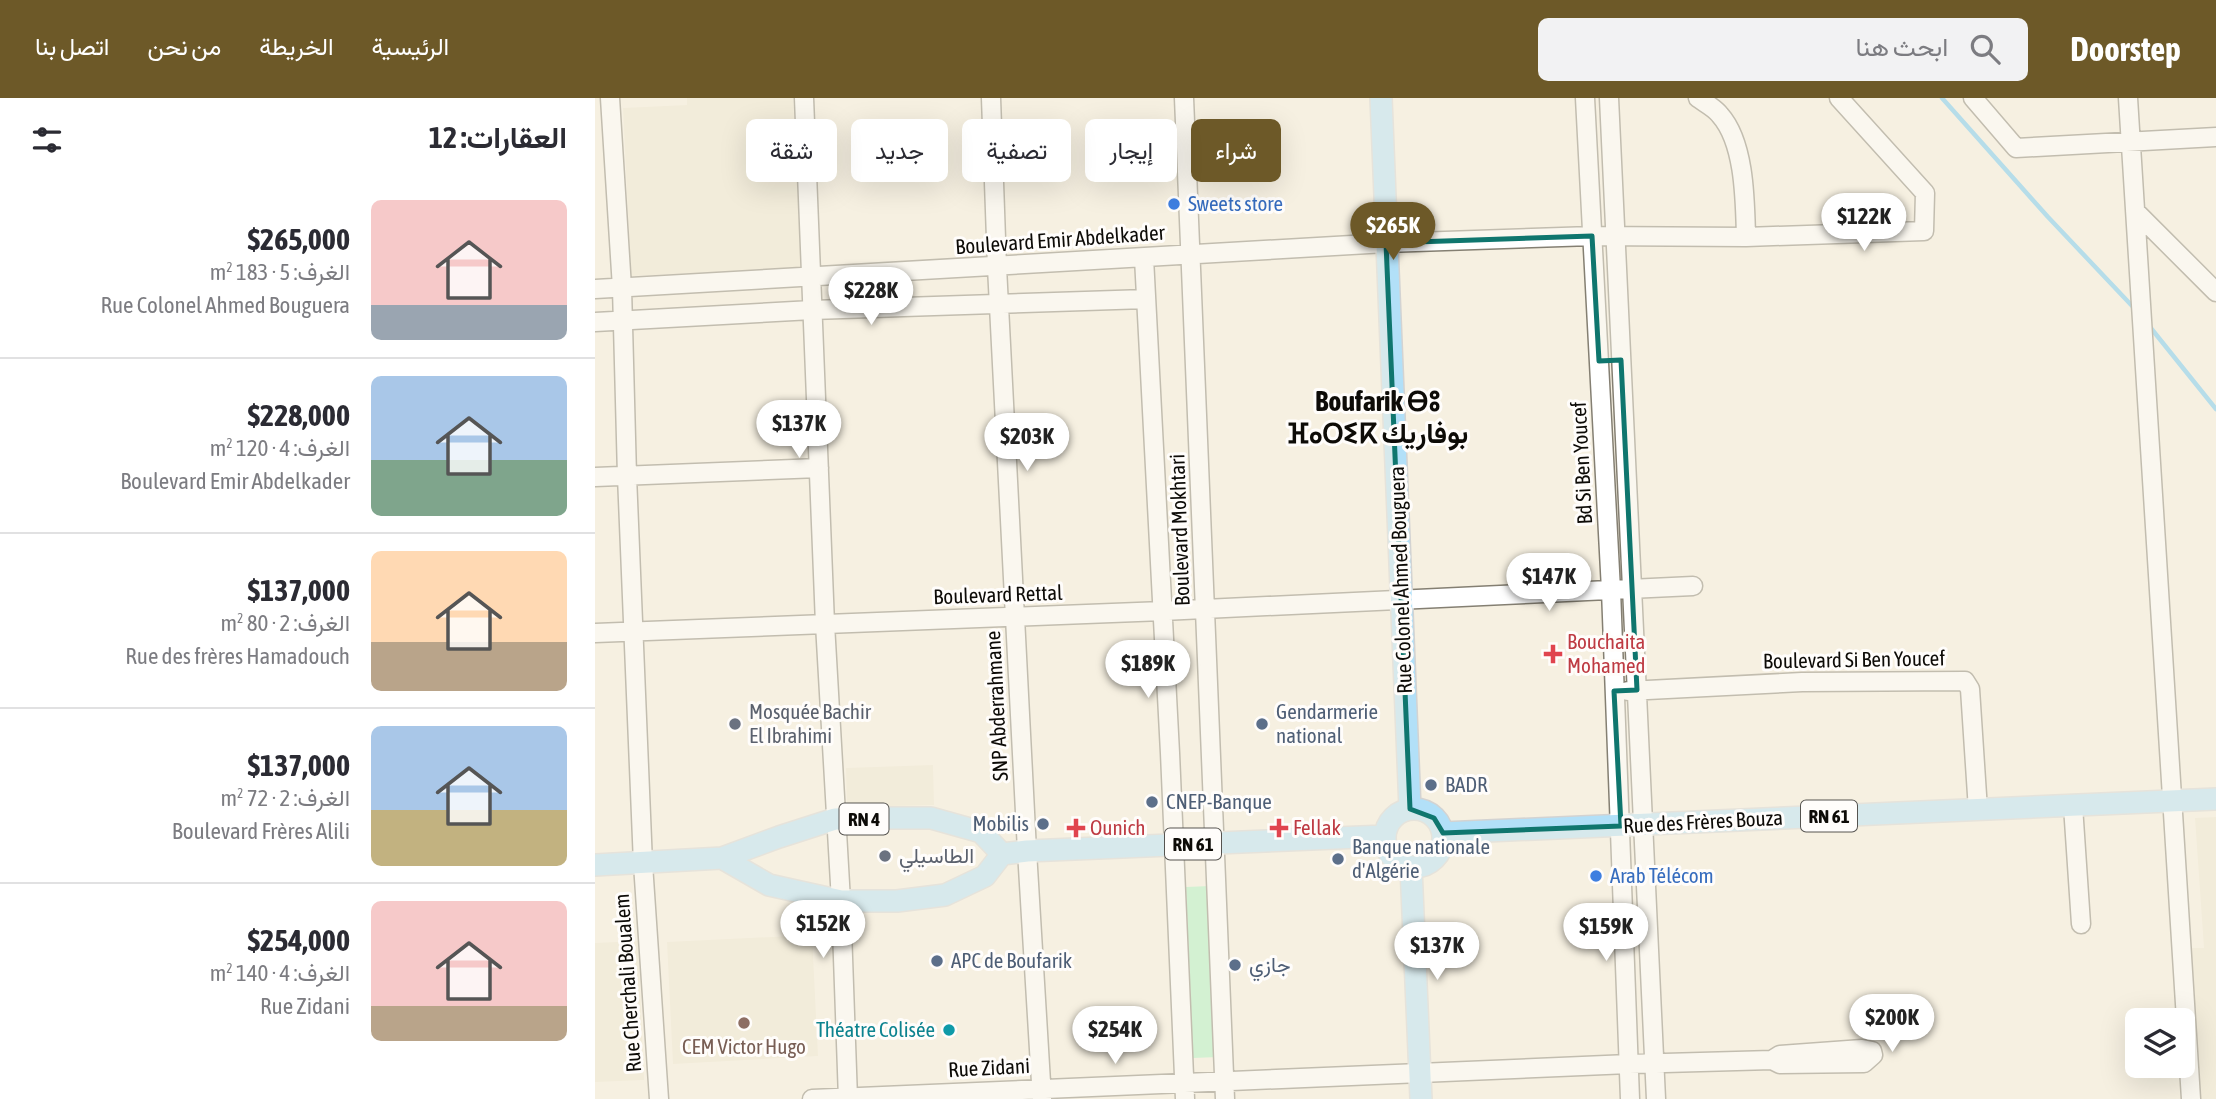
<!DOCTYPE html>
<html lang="ar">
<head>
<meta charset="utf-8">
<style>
	body { margin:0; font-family:"Asap Condensed",Vazirmatn,"Noto Sans Tifinagh",sans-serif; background:#f2f2f3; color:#2b2b33; direction:rtl; height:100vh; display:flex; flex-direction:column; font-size:26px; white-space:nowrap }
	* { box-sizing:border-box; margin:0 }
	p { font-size:23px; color:#7c7c81 }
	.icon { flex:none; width:38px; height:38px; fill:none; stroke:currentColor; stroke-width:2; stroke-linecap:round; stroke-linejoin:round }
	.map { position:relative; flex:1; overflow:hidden; direction:ltr }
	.drawer { display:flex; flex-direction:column; background:#fff; width:595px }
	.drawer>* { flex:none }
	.banner { position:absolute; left:21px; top:21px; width:665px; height:63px; direction:rtl; display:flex; gap:14px }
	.fabs { position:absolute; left:1530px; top:910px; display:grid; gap:14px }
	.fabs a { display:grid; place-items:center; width:70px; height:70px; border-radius:10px; background:#fff; box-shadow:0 7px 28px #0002; font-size:35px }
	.price { position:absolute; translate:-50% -60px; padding:0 16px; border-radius:24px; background:#fff; color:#222; font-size:23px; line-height:46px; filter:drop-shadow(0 2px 4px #0008) }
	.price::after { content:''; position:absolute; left:50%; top:42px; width:21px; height:16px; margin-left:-10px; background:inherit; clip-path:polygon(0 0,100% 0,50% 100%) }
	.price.selected { background:#6d5928; color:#fff }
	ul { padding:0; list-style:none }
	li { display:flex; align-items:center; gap:21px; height:175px; padding:0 28px }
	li+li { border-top:2px solid #e1e1e2 }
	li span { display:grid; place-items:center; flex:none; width:196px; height:140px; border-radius:10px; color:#555 }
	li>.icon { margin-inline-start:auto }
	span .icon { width:84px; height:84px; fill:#fffc; stroke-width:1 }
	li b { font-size:30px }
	h2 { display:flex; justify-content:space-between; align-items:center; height:84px; padding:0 28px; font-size:30px }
	.tag { padding:0 24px; border-radius:10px; background:#fff; box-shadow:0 7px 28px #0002; font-size:24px; line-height:63px }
	.tag.selected { background:#6d5928; color:#fff }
	header { display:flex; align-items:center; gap:42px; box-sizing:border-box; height:98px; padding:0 35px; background:#6d5928; color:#fff }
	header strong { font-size:33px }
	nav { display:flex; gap:38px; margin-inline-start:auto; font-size:24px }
	.search { width:490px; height:63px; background:#f2f2f3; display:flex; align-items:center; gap:18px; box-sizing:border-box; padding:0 24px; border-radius:10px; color:#7c7c81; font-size:26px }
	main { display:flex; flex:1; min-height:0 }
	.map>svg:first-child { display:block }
	.built { fill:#eee6d0 }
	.green { fill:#a9f2bf }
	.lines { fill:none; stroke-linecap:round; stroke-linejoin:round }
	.stream { stroke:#69c5f2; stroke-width:4.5 }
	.minor-casing { stroke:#847f72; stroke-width:21 }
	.major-casing { stroke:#d3d3d2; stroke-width:24 }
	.minor { stroke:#fff; stroke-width:18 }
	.major { stroke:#b2e0f8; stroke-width:21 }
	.marked { fill:none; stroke:#0f766e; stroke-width:5; stroke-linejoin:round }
	.shop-dot { fill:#3f7fe0; stroke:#fffdfb; stroke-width:2.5 }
	.health-dot { fill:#e0444e; stroke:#fffdfb; stroke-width:2.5 }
	.worship-dot { fill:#6b7280; stroke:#fffdfb; stroke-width:2.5 }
	.service-dot { fill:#5c6f8a; stroke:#fffdfb; stroke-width:2.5 }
	.education-dot { fill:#8d6e63; stroke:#fffdfb; stroke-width:2.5 }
	.culture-dot { fill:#0f9aa8; stroke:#fffdfb; stroke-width:2.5 }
	.labels { text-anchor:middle; stroke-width:6; stroke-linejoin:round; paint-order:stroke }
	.shield { fill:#fffdfb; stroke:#565450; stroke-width:2 }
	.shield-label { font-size:19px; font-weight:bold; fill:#0d0b07 }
	.shop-label { font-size:21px; fill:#366cbe; stroke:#fffdfb; text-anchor:start }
	.street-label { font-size:21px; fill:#0d0b07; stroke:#fffdfb }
	.health-label { font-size:21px; fill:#be3a42; stroke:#fffdfb; text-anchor:start }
	.worship-label { font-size:21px; fill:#5b616d; stroke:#fffdfb; text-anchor:start }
	.service-label { font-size:21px; fill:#4e5e75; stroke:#fffdfb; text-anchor:start }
	.culture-label { font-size:21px; fill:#0d838f; stroke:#fffdfb; text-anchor:end }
	.education-label { font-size:21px; fill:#785e54; stroke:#fffdfb }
	.district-label { font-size:28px; font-weight:bold; fill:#0d0b07; stroke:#fffdfb }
</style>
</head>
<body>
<header>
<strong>Doorstep</strong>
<div class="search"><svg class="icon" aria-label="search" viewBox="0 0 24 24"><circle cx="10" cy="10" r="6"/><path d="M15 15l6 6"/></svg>ابحث هنا</div>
<nav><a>الرئيسية</a><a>الخريطة</a><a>من نحن</a><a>اتصل بنا</a></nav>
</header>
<main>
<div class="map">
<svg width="1621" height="1001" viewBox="0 0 1621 1001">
	<rect width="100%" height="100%" fill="#f6f0e1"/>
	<path class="built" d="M92,0H198L206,170L36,178L28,10L92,7Z
		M338,667L339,707L252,709L251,670Z
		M1621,719V1001H1605L1596,850H1609L1600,720Z
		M217,837L223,958L78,966L72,844Z
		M43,843L49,982L0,984V845Z"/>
	<path class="green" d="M615,788L623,959L598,960L591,789Z"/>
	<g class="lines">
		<path class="stream" d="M1347,0L1453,119L1540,211
			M1555,229L1621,311"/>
		<defs>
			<path id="minor" d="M15,0L27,190L32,378L48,766L64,1001
				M209,0L230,526L246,803L253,1001
				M396,0L402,169L432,753L447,1001
				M589,0L630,1001
				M990,0L1016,492L1035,1001
				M1014,0L1061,1001
				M1103,0C1110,5 1120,10 1125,17C1150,45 1150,103 1151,139
				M1378,0L1421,50L1621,39
				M1533,0L1596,1001
				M1540,113L1621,194
				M549,160L575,655L590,1001
				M0,191L791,145L997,138L1151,139L1329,133L1330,95L1244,0
				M0,224L217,212L551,201
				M0,379L224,370
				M0,535L568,513L1098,488
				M1033,593L1207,584L1370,583L1375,591L1383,712
				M1478,708L1486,826
				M217,1001L1034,966L1177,962L1185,966L1269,965L1278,957L1277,953L1267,951L1185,957L1177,962"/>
			<path id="major" d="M786,0L815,711
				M790 740a29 29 0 1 1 58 0a29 29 0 1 1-58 0Z
				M848,735L1621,701
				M407,756L432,753L790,738
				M127,760L174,787L246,803H302L350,797L390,778L407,756
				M0,767L127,760L184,739L240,721L294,720H336L386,734L407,756
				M816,769L826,1001"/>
		</defs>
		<use href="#minor" class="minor-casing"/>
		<use href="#major" class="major-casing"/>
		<use href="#minor" class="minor"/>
		<use href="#major" class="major"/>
	</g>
	<path d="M0 0H1621V1001H0ZM997,138L1004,263L1026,262L1042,592L1019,593L1026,728L848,735L839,720L815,711L791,145Z" fill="#f6f0e1" fill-opacity=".55" fill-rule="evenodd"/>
	<path class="marked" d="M997,138L1004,263L1026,262L1042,592L1019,593L1026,728L848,735L839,720L815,711L791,145Z"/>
	<g class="shop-dot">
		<circle cx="579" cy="106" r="7"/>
		<circle cx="1001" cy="778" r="7"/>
	</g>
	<g class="health-dot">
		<path d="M954.5 545.5h7v7h7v7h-7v7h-7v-7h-7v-7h7z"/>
		<path d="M477.5 719.5h7v7h7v7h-7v7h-7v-7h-7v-7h7z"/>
		<path d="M680.5 719.5h7v7h7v7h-7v7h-7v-7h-7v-7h7z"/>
	</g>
	<g class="worship-dot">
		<circle cx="140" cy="626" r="7"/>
		<circle cx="290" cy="758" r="7"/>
	</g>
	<g class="service-dot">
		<circle cx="667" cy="626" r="7"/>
		<circle cx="836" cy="687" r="7"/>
		<circle cx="557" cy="704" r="7"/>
		<circle cx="448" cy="726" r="7"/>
		<circle cx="743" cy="761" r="7"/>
		<circle cx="342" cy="863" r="7"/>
		<circle cx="640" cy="867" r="7"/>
	</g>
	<circle class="education-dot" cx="149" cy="925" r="7"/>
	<circle class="culture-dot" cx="354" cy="932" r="7"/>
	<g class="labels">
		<g class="shield">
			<rect x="1206" y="702.5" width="56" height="31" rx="5"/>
			<rect x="244.5" y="705.5" width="49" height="31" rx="5"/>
			<rect x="570" y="730.5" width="56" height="31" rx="5"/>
		</g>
		<g class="shield-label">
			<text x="1234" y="725">RN 61</text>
			<text x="269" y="728">RN 4</text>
			<text x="598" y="753">RN 61</text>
		</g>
		<g class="shop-label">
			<text x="593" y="113">Sweets store</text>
			<text x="1015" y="785">Arab Télécom</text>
		</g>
		<g class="street-label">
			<text transform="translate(465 142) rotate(-4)" y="7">Boulevard Emir Abdelkader</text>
			<text transform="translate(987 365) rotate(-93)" y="7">Bd Si Ben Youcef</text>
			<text transform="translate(585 432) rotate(-92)" y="7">Boulevard Mokhtari</text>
			<text transform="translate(806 482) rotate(-92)" y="7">Rue Colonel Ahmed Bouguera</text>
			<text transform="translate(403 497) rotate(-2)" y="7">Boulevard Rettal</text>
			<text transform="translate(1259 562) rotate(-1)" y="7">Boulevard Si Ben Youcef</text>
			<text transform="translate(402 608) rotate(-93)" y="7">SNP Abderrahmane</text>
			<text transform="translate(1108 724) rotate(-3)" y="7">Rue des Frères Bouza</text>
			<text transform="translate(33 885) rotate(-94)" y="7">Rue Cherchali Boualem</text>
			<text transform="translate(394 970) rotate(-3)" y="7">Rue Zidani</text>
		</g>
		<g class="health-label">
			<text x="972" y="551">Bouchaita<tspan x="972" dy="24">Mohamed</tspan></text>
			<text x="495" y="737">Ounich</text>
			<text x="698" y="737">Fellak</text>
		</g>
		<g class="worship-label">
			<text x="154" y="621">Mosquée Bachir<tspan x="154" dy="24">El Ibrahimi</tspan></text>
			<text x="304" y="765">الطاسيلي</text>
		</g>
		<g class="service-label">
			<text x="681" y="621">Gendarmerie<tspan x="681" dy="24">national</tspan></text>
			<text x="850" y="694">BADR</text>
			<text x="571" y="711">CNEP-Banque</text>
			<text x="434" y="733" text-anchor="end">Mobilis</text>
			<text x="757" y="756">Banque nationale<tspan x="757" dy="24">d'Algérie</tspan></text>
			<text x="356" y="870">APC de Boufarik</text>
			<text x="654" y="874">جازي</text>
		</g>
		<g class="culture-label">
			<text x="340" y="939">Théatre Colisée</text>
		</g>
		<g class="education-label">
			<text x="149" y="956">CEM Victor Hugo</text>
		</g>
		<g class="district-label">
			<text x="783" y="313">Boufarik ⴱⵓ<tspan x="783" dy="32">ⴼⴰⵔⵉⴽ بوفاريك</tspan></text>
		</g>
	</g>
</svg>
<div class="fabs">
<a><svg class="icon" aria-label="layers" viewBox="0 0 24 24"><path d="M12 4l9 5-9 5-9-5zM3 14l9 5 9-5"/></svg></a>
</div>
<b class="price" style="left:1269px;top:155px">$122K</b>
<b class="price selected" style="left:798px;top:164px">$265K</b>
<b class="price" style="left:276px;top:229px">$228K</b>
<b class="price" style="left:204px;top:362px">$137K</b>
<b class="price" style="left:432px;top:375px">$203K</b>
<b class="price" style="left:954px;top:515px">$147K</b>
<b class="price" style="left:553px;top:602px">$189K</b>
<b class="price" style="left:228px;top:862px">$152K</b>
<b class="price" style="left:1011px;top:865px">$159K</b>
<b class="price" style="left:842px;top:884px">$137K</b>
<b class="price" style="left:1297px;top:956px">$200K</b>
<b class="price" style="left:520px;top:968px">$254K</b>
<div class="banner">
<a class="tag selected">شراء</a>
<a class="tag">إيجار</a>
<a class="tag">تصفية</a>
<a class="tag">جديد</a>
<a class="tag">شقة</a>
</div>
</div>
<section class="drawer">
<h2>العقارات: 12<svg class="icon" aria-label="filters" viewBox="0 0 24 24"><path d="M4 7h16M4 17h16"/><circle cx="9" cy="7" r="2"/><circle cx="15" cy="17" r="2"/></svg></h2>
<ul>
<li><span style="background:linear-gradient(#f6c9c9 75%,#9aa5b1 0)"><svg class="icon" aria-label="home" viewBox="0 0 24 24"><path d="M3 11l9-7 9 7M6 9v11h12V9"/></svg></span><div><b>$265,000</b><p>الغرف: 5 · 183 m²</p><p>Rue Colonel Ahmed Bouguera</p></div></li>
<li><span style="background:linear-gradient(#a9c7e8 60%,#7fa58c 0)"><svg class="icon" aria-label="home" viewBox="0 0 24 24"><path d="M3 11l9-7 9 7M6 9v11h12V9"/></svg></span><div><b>$228,000</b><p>الغرف: 4 · 120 m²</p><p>Boulevard Emir Abdelkader</p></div></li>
<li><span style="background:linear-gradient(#ffd9b3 65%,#b9a48a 0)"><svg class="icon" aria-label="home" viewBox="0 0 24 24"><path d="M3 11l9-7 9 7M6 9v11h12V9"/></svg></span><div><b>$137,000</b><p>الغرف: 2 · 80 m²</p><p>Rue des frères Hamadouch</p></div></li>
<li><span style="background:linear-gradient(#a9c7e8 60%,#c2b280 0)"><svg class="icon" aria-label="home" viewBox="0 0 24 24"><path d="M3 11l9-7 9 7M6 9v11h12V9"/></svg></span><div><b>$137,000</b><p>الغرف: 2 · 72 m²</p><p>Boulevard Frères Alili</p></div></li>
<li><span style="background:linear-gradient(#f6c9c9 75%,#b9a48a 0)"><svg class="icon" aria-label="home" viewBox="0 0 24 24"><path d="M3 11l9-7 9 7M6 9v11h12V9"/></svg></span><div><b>$254,000</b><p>الغرف: 4 · 140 m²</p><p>Rue Zidani</p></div></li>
</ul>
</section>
</main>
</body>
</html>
